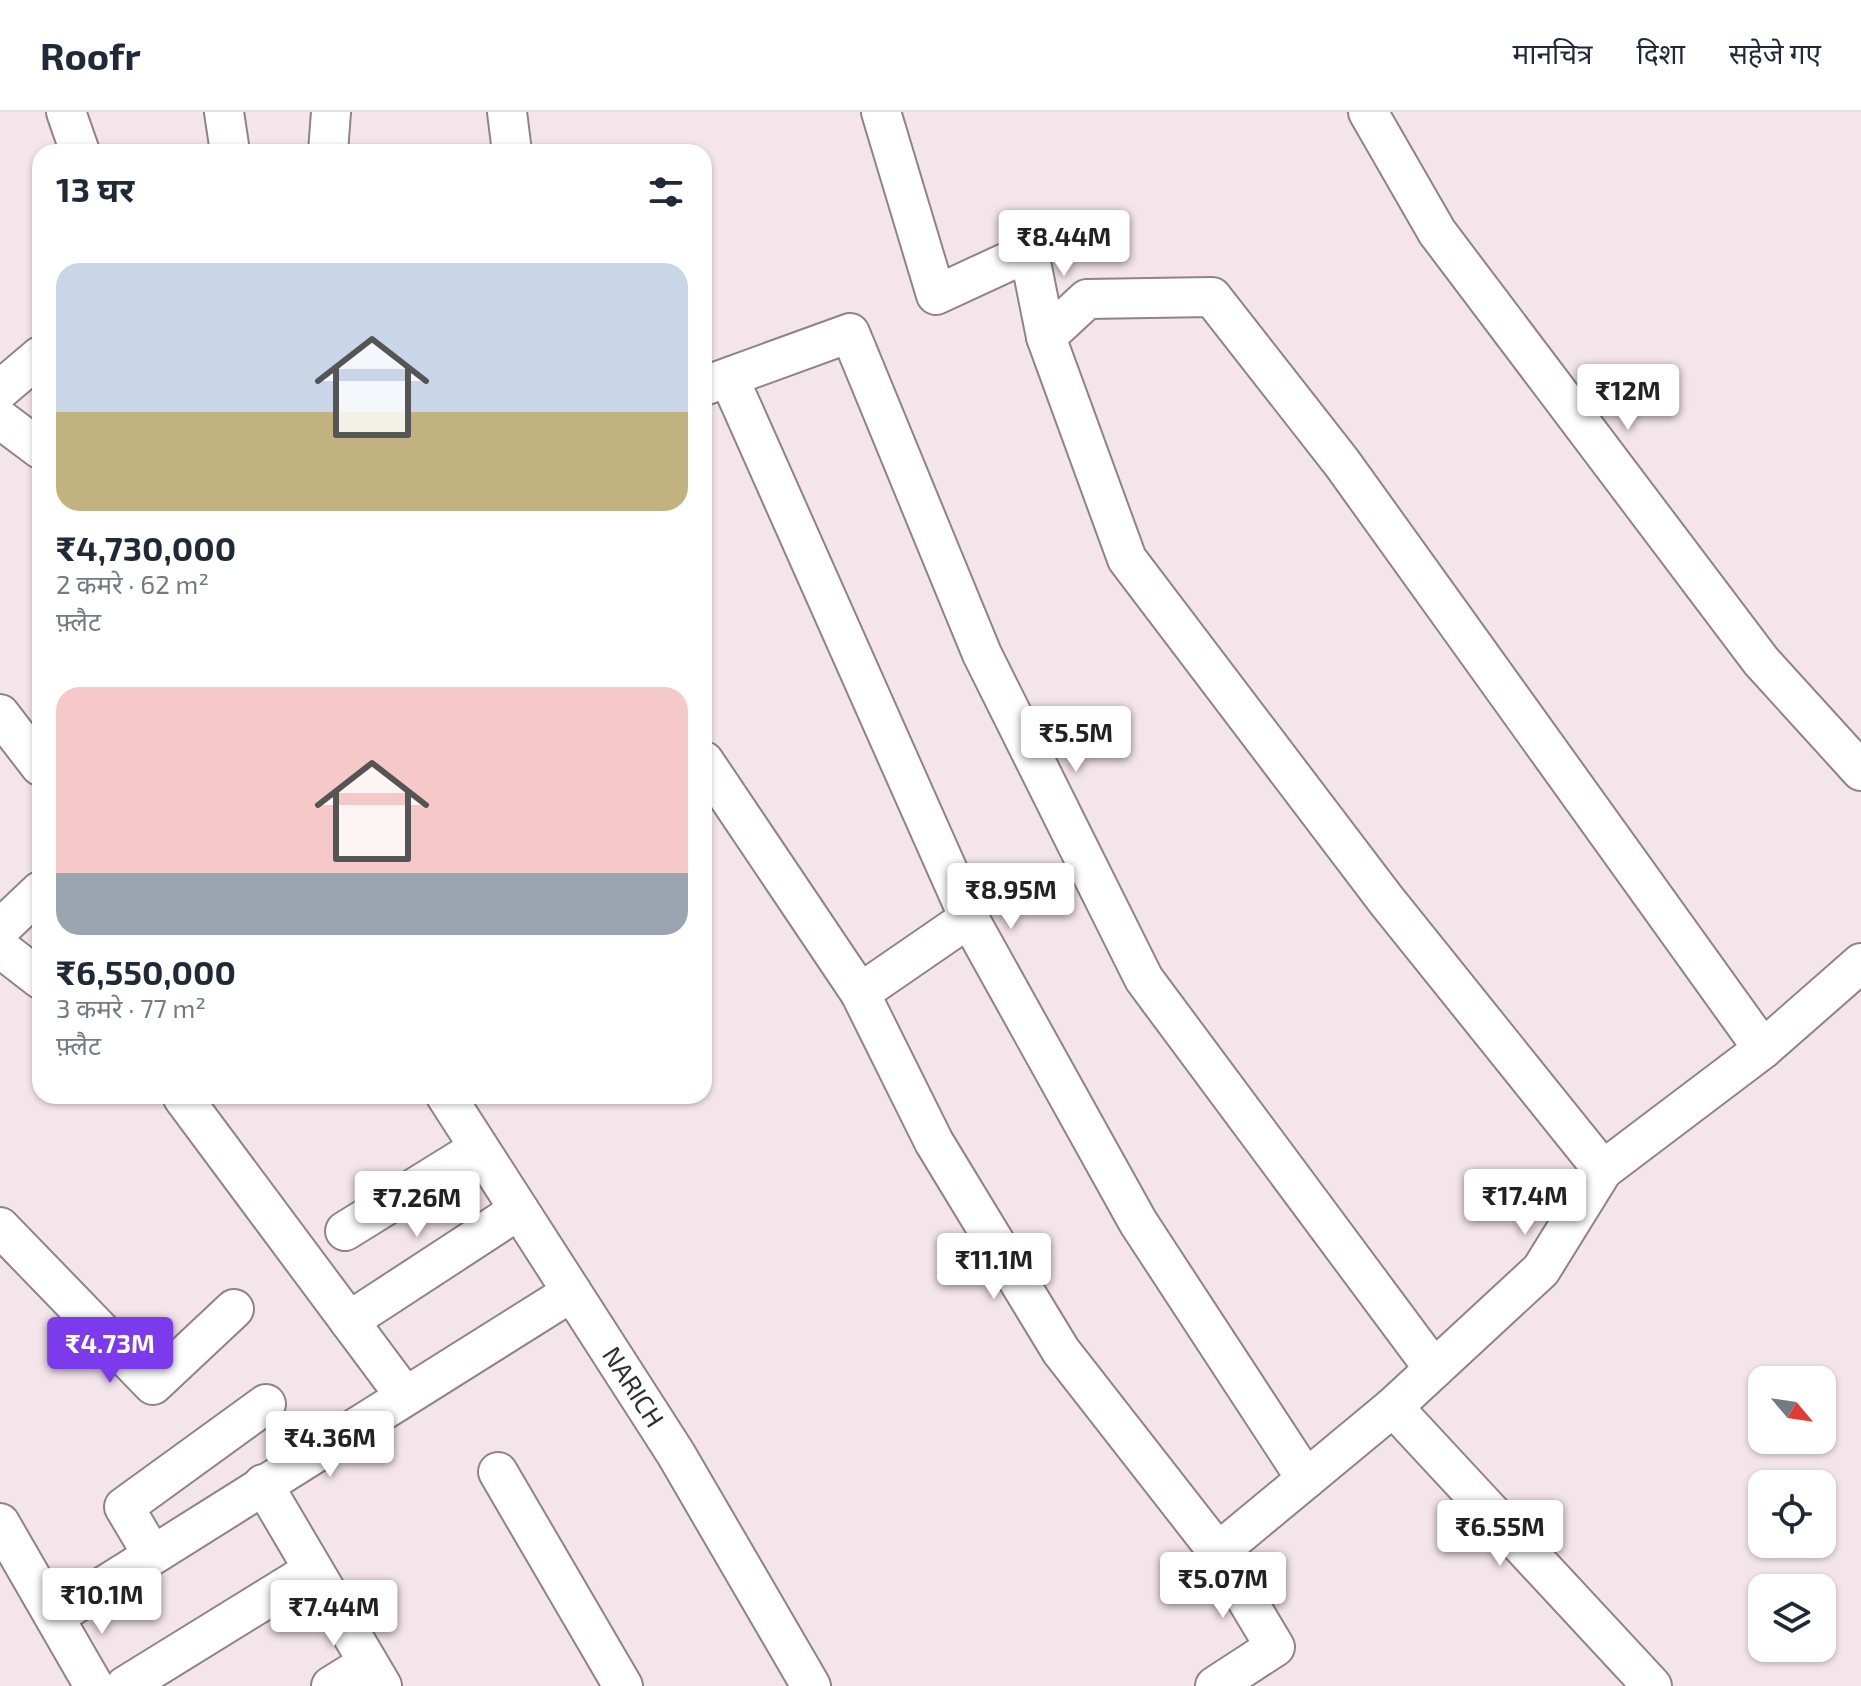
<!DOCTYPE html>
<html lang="hi">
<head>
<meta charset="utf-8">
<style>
	body { margin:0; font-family:"Exo 2","Noto Sans Devanagari",sans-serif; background:#f2f2f3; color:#1f2937; height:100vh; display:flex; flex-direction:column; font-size:30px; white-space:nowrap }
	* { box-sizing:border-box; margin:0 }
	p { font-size:26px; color:#747a83 }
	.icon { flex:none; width:44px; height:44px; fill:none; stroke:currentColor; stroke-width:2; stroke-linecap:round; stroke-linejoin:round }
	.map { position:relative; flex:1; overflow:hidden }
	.sheet { position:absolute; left:32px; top:32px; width:680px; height:960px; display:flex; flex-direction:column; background:#fff; border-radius:24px; box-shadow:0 2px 6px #0004 }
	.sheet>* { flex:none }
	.needle { width:52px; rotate:119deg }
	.fabs { position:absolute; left:1748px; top:1254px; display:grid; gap:16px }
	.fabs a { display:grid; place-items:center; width:88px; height:88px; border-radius:16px; background:#fff; box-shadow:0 2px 6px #0004; font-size:40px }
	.price { position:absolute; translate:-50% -68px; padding:0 18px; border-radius:8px; background:#fff; color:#222; font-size:26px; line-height:52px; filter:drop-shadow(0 2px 4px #0008) }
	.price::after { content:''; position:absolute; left:50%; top:48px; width:24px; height:18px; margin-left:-12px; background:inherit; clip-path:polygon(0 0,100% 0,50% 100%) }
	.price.current { background:#7c3aed; color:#fff }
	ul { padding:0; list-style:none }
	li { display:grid; align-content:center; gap:16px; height:424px; padding:0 24px }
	li span { display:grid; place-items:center; height:248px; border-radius:24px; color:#555 }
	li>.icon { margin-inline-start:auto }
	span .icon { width:144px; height:144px; fill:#fffc; stroke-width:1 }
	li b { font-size:34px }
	h2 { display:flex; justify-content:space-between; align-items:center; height:96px; padding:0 24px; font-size:34px }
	header { display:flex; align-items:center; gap:48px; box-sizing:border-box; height:112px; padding:0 40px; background:#fff; border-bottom:2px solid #e0e1e3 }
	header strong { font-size:38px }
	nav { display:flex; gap:44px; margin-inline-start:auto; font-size:28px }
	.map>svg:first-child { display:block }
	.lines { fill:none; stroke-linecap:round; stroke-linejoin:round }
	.street-casing { stroke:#908287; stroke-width:42 }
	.street { stroke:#fff; stroke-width:38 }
	.labels { text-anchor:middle; stroke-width:8; stroke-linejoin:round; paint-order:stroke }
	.street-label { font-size:26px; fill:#312c2e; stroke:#fff }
</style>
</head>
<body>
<header>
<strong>Roofr</strong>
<nav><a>मानचित्र</a><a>दिशा</a><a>सहेजे गए</a></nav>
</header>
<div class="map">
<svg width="1861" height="1574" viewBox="0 0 1861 1574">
	<rect width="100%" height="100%" fill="#f4e5eb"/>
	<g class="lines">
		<defs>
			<g id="street">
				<path d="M66,0L80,40"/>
				<path d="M224,0L230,40"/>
				<path d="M507,0L512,40"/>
				<path d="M881,0L936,183L1029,140L1046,225"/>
				<path d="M1368,0L1437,120L1761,549L1861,659"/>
				<path d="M328,40L331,0"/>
				<path d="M729,266L969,806L1138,1110L1306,1367"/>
				<path d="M704,274L850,221L982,542L1144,867L1434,1257"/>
				<path d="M0,278L40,244"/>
				<path d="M0,307L40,337"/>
				<path d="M0,602L40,654"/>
				<path d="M704,649L860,881L934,1030L1061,1239L1218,1440L1275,1535L1215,1574"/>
				<path d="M0,817L40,779"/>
				<path d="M0,836L40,867"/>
				<path d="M860,881L969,806"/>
				<path id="s1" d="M446,984L676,1342L811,1574"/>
				<path d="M183,986L405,1284"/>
				<path d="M1603,1058L1386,788L1127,447L1046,225L1087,187L1212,185L1342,351L1763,937"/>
				<path d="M0,1115L153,1273L234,1197"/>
				<path d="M345,1119L479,1036"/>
				<path d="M349,1209L519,1098"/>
				<path d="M1393,1295L1652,1574"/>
				<path d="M498,1360L623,1574"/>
				<path d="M263,1372L382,1574"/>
				<path d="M0,1411L94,1574"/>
				<path d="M1218,1440L1393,1295L1541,1158L1603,1058L1763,937L1861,851"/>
				<path d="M152,1442L124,1395L266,1292"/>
				<path d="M56,1504L572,1180"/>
				<path d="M125,1574L313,1458"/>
				<path d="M331,1574L368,1551"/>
			</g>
		</defs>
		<use href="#street" class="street-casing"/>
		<use href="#street" class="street"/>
	</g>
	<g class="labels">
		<g class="street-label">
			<text dy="9" stroke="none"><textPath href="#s1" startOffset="346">NARICH</textPath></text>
		</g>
	</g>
</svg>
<div class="fabs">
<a><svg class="needle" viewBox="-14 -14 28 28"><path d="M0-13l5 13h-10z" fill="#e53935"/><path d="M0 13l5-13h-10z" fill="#747a83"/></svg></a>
<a><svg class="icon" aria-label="locate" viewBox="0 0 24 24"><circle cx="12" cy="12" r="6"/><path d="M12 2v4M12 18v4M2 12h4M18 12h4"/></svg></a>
<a><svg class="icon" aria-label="layers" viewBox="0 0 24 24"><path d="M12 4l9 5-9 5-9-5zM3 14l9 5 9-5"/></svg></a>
</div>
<b class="price" style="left:1064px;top:166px">₹8.44M</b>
<b class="price" style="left:1628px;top:320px">₹12M</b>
<b class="price" style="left:1076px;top:662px">₹5.5M</b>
<b class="price" style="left:1011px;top:819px">₹8.95M</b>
<b class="price" style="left:1525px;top:1125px">₹17.4M</b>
<b class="price" style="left:417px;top:1127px">₹7.26M</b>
<b class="price" style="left:994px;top:1189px">₹11.1M</b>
<b class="price current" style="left:110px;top:1273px">₹4.73M</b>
<b class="price" style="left:330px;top:1367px">₹4.36M</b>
<b class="price" style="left:1500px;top:1456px">₹6.55M</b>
<b class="price" style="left:1223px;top:1508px">₹5.07M</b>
<b class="price" style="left:102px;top:1524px">₹10.1M</b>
<b class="price" style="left:334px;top:1536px">₹7.44M</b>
<section class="sheet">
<h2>13 घर<svg class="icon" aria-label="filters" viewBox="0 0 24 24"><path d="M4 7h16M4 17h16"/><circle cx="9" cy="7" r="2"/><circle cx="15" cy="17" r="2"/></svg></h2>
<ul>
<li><span style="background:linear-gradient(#c9d6e8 60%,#c2b280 0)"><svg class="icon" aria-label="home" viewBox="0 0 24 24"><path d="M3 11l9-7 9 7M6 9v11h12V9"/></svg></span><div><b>₹4,730,000</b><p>2 कमरे · 62 m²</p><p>फ़्लैट</p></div></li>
<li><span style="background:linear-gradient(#f6c9c9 75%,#9aa5b1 0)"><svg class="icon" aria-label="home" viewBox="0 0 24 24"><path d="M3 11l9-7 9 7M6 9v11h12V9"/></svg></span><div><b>₹6,550,000</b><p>3 कमरे · 77 m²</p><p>फ़्लैट</p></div></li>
</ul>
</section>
</div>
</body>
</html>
